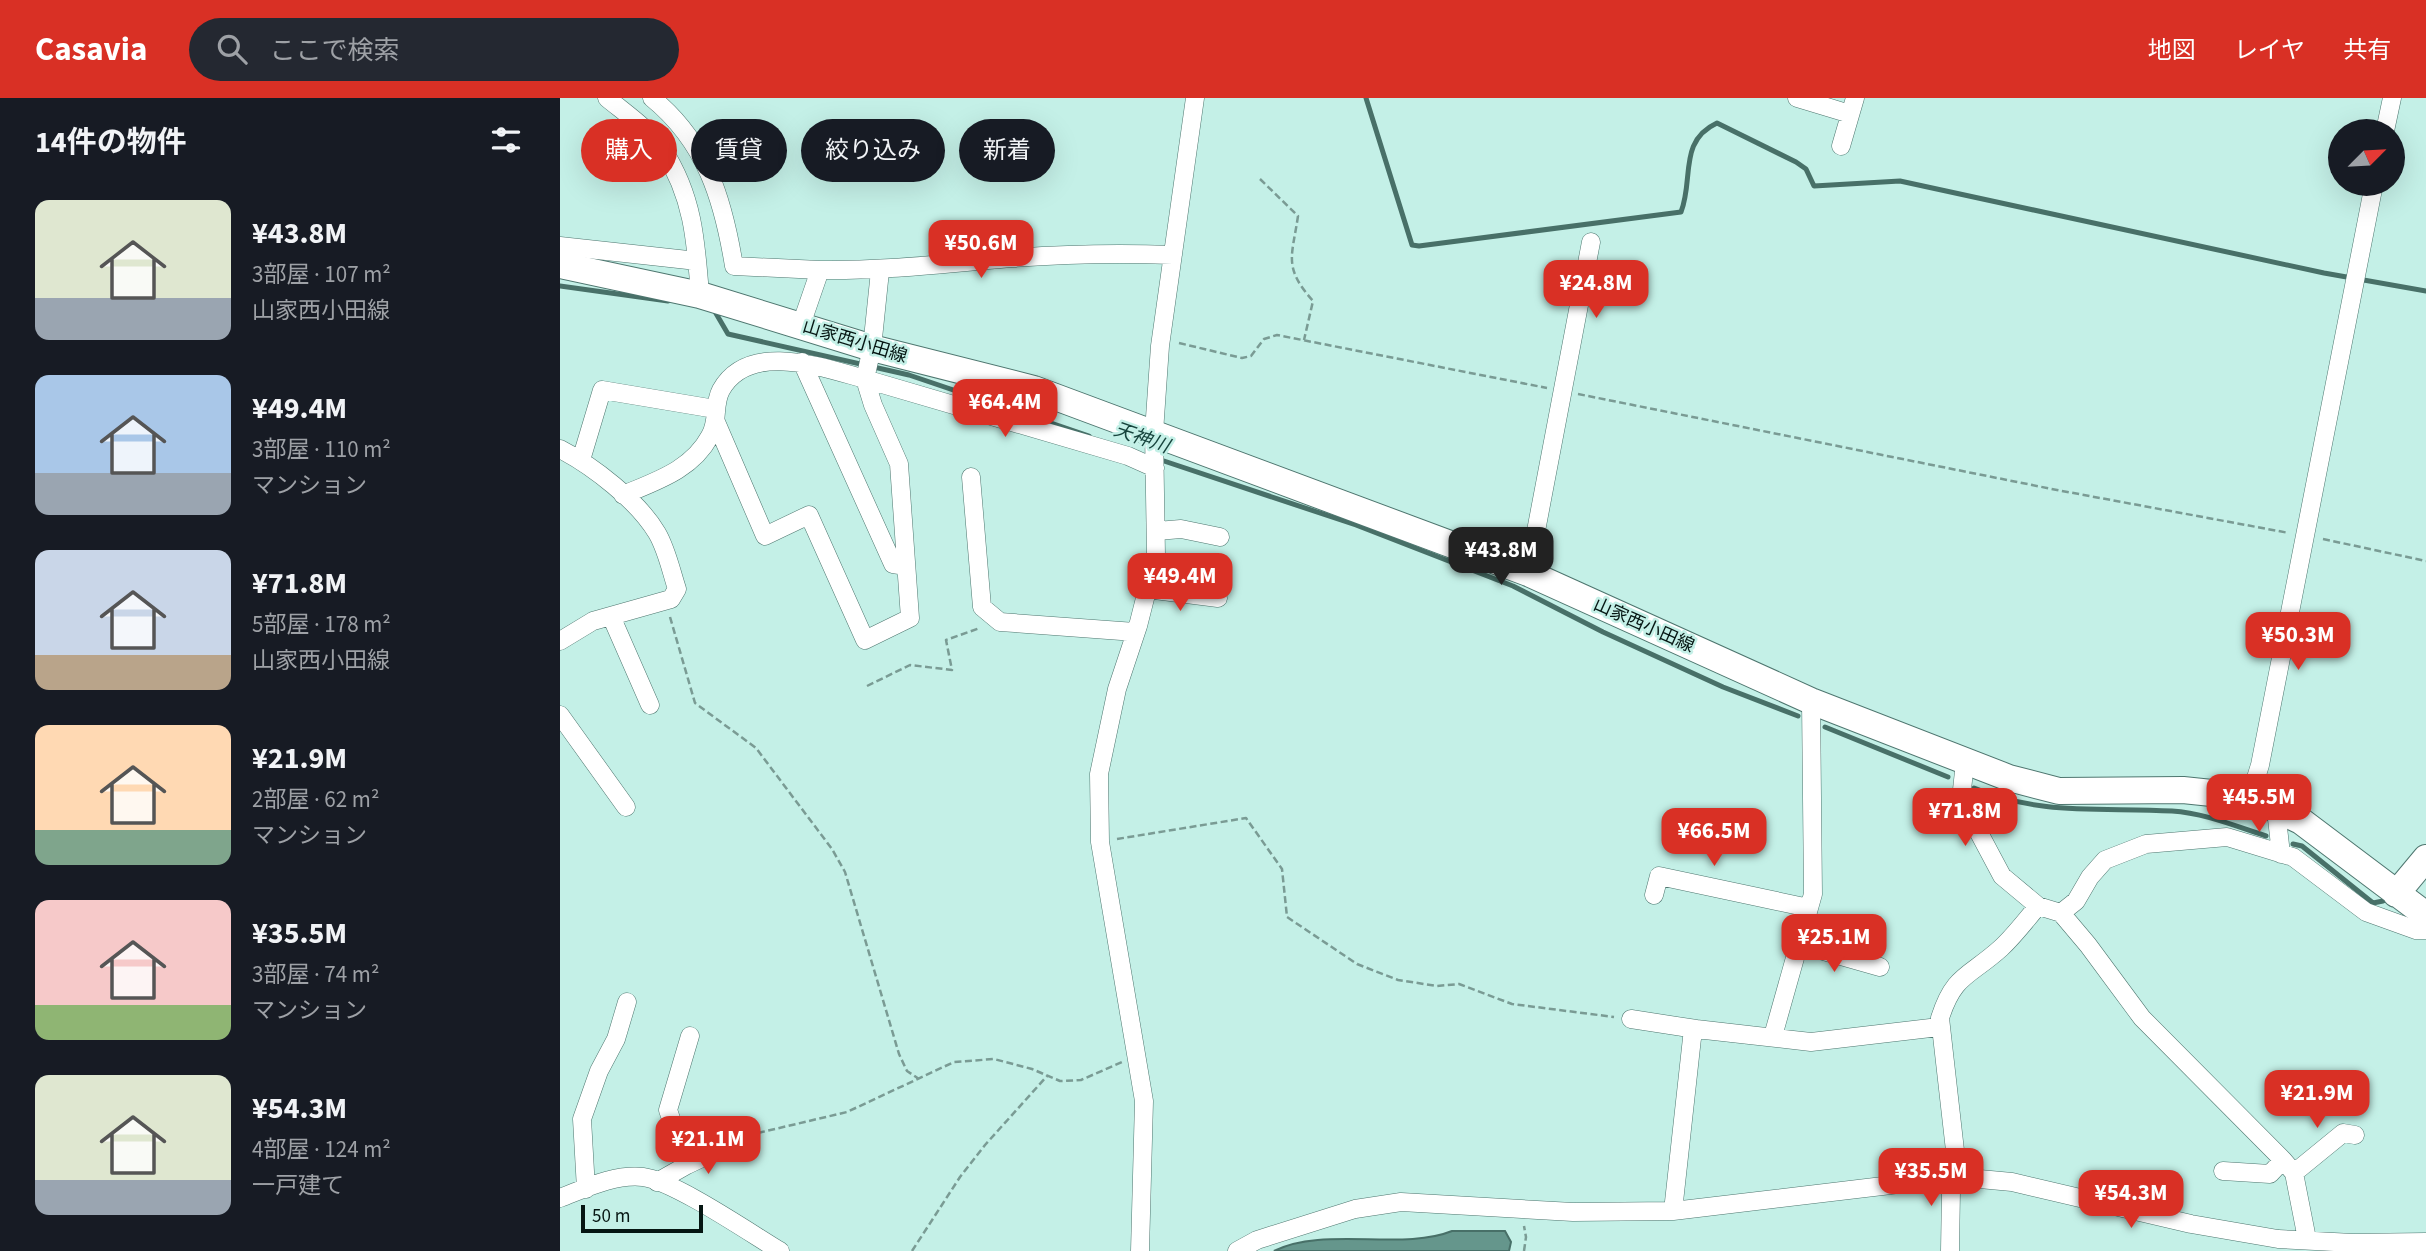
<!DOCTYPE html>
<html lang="ja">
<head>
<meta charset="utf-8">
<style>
	body { margin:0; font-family:"Source Sans 3","Noto Sans JP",sans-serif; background:#242831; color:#f1f3f6; height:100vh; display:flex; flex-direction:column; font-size:26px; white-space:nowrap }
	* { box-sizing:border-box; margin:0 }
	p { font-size:23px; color:#9ea1a6 }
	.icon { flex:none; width:38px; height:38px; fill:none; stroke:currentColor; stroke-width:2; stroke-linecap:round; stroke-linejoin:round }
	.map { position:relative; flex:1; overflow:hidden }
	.drawer { display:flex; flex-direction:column; background:#171b24; width:560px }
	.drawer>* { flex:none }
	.banner { position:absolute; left:21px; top:21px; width:665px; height:63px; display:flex; gap:14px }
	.needle { width:46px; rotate:66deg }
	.fabs { position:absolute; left:1768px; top:21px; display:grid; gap:14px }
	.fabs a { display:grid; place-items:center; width:77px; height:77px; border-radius:50%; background:#171b24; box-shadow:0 7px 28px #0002; font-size:35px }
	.scale { position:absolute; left:21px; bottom:18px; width:122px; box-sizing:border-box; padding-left:7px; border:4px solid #061613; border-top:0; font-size:19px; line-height:24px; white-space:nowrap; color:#061613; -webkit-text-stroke:5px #c4f0e7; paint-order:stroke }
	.price { position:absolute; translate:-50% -60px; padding:0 16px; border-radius:14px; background:#d93025; color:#fff; font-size:23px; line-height:46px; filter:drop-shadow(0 2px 4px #0008) }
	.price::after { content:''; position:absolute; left:50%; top:42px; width:21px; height:16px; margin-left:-10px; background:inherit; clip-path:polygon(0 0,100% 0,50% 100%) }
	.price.active { background:#222; color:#fff }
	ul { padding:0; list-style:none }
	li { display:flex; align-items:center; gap:21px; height:175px; padding:0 35px }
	li span { display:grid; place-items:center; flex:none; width:196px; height:140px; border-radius:14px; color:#555 }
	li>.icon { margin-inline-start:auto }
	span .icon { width:84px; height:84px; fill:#fffc; stroke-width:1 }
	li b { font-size:30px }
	h2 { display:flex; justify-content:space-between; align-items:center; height:84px; padding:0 35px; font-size:30px }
	.tag { padding:0 24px; border-radius:32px; background:#171b24; box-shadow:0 7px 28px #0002; font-size:24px; line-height:63px }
	.tag.active { background:#d93025; color:#fff }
	header { display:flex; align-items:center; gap:42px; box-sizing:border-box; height:98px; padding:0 35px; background:#d93025; color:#fff }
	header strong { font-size:33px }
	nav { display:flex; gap:38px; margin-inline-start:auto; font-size:24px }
	.search { width:490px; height:63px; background:#242831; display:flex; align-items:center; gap:18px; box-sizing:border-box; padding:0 24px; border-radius:38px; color:#9ea1a6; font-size:26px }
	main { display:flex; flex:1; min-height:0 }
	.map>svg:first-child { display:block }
	.water { fill:#65968c; stroke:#487068; stroke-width:2 }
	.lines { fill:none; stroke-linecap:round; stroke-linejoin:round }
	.stream { stroke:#487068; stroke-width:5 }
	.street-casing { stroke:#4e766f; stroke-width:19 }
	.secondary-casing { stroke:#4e766f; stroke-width:28 }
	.path { stroke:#7a9b94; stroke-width:2.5; stroke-dasharray:7 3.5; stroke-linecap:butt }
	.street { stroke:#fff; stroke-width:18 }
	.secondary { stroke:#fff; stroke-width:26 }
	.labels { text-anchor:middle; stroke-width:5; stroke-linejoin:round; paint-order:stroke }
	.street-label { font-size:18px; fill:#061613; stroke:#c4f0e7 }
	.water-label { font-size:19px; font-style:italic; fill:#17443d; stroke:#c4f0e7 }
</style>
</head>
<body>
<header>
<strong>Casavia</strong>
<div class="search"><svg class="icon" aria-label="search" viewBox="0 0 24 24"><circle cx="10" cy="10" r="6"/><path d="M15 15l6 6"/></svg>ここで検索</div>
<nav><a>地図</a><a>レイヤ</a><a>共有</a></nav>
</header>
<main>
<section class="drawer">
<h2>14件の物件<svg class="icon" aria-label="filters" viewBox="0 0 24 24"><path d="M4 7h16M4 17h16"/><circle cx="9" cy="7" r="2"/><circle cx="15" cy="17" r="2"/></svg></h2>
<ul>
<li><span style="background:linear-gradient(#dfe7d0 70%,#9aa5b1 0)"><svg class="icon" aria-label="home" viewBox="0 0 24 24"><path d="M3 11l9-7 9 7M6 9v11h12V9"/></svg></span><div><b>¥43.8M</b><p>3部屋 · 107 m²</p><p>山家西小田線</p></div></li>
<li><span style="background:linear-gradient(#a9c7e8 70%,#9aa5b1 0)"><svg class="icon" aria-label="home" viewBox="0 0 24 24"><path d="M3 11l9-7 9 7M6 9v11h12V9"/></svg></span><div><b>¥49.4M</b><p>3部屋 · 110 m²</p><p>マンション</p></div></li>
<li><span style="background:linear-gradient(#c9d6e8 75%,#b9a48a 0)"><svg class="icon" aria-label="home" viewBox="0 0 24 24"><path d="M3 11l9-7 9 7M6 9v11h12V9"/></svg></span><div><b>¥71.8M</b><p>5部屋 · 178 m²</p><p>山家西小田線</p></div></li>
<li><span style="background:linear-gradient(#ffd9b3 75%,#7fa58c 0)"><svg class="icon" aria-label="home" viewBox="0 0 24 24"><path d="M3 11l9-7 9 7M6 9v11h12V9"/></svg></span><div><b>¥21.9M</b><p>2部屋 · 62 m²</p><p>マンション</p></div></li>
<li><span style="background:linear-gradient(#f6c9c9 75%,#8fb573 0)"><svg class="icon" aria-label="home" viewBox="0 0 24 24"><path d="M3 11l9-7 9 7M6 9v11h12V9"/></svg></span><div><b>¥35.5M</b><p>3部屋 · 74 m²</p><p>マンション</p></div></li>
<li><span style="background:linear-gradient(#dfe7d0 75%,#9aa5b1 0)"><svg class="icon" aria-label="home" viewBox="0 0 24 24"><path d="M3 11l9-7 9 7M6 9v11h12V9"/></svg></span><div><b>¥54.3M</b><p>4部屋 · 124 m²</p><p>一戸建て</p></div></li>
</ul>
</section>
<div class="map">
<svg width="1866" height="1153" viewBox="0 0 1866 1153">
	<rect width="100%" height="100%" fill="#c4f0e7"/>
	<path class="water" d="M892,1133H945L951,1144L949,1153H714C762,1128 843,1153 892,1133Z"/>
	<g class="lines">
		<path class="stream" d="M806,0L852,147L859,148L1121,114C1134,81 1118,43 1157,25L1236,64L1246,71L1254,88L1340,83L1764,175L1866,193
			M0,188L108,203
			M154,212L168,236L349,277L529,338
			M598,361L796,427L953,488L1043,534L1163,589L1238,618
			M1265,629L1388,679
			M1414,690C1480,718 1543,709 1612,713C1644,715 1675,728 1706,738
			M1733,746L1742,748L1813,805L1823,803"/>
		<defs>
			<path id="street" d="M47,0C65,15 89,31 103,52C133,98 136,143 140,197
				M92,0C146,44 163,101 174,168L260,172
				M1237,0L1290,16
				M1825,33L1832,0
				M1281,48L1295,0
				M0,148L137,163
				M241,227L260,172C327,173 387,165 453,160C506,156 559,155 613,157
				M242,264L333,466L346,468
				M305,281L568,358L595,370
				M156,324L205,438L249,417L305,542L350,520L339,366L313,307L305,281
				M0,351C33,368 78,403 97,435C107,452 111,473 117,491L111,501L33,523L0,543
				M21,362L42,292L155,311
				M411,379L422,509L440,524L575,534
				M63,397C96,383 132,372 150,338C159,323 153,307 161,292C189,242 264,270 305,281L312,250L320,173
				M597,433L621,431L660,439
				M968,475L1031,144
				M587,491L658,500
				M51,518L90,607
				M0,617L66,709
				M1405,664L1401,701L1442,778L1478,808L1501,815L1528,847L1582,920L1723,1062L1734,1075L1747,1141
				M1690,699L1700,667L1814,86
				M1716,712L1721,756
				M1094,797L1099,778L1249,810
				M1501,815L1516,803L1530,779L1545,762L1586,746L1667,739L1733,759L1806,814L1856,832H1866
				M1239,846L1320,869
				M1071,921L1136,931
				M1213,938L1253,796L1251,603
				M127,1067L108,1012L130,938
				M1663,1073L1710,1076L1723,1062
				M1734,1075L1783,1035L1795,1037
				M97,1084L127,1067L182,1041
				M26,1091L22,1021L39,973L56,941L67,904
				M0,1100C26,1090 54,1076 83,1079C114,1083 190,1135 220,1153
				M1113,1113L1132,940L1136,931L1251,944L1379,929
				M580,1153L584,1003L540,744L539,676L557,591L578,528L596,457L594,334L600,248L635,0
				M677,1153L697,1142L795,1111L841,1104L1013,1114L1113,1113L1398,1079L1452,1084L1631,1126L1718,1141L1793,1145L1866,1144
				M1390,1153L1391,1092L1398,1079L1380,920C1394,876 1409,879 1441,850C1454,838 1466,822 1478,808"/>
			<path id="secondary" d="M0,167L140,197L312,250L474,291L968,475L1251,603L1449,680L1499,693L1623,692L1690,699L1741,723L1866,817
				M1836,796L1866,760"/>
		</defs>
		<use href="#street" class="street-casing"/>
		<use href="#secondary" class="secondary-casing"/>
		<path class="path" d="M700,81L738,118C732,159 723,169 753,203L744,242
			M619,245L682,260L691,258L704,241L717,237L987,290
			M1018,296L1497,392L1729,435
			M1763,441L1866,463
			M110,519L135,605L196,650L272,751L285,774L339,956L347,973L359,981
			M307,588L350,567L392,572L386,542L420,530
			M557,741L686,720L722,771L727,819L797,866L838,882L877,888L899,886L952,906L1054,919
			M198,1035L287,1014L394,964L434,961L472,971L500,983L521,982L562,964
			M352,1153L400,1079L425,1047L488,977
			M964,1153L966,1139L964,1128"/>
		<use href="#street" class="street"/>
		<use href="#secondary" class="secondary"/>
	</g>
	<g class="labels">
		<g class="street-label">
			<text transform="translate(295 243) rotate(17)" y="6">山家西小田線</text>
			<text transform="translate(1084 527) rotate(24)" y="6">山家西小田線</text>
		</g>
		<g class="water-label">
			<text transform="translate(582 339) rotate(19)" y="7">天神川</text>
		</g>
	</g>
</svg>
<div class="fabs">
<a><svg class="needle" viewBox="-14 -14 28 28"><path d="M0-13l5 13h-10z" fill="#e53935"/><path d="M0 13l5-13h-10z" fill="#9ea1a6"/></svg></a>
</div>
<div class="scale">50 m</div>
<b class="price" style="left:421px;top:182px">¥50.6M</b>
<b class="price" style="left:1036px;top:222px">¥24.8M</b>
<b class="price" style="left:445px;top:341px">¥64.4M</b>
<b class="price active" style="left:941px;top:489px">¥43.8M</b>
<b class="price" style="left:620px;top:515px">¥49.4M</b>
<b class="price" style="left:1738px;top:574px">¥50.3M</b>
<b class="price" style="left:1699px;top:736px">¥45.5M</b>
<b class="price" style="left:1405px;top:750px">¥71.8M</b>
<b class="price" style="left:1154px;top:770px">¥66.5M</b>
<b class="price" style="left:1274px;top:876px">¥25.1M</b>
<b class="price" style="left:1757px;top:1032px">¥21.9M</b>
<b class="price" style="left:148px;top:1078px">¥21.1M</b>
<b class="price" style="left:1371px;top:1110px">¥35.5M</b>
<b class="price" style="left:1571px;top:1132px">¥54.3M</b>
<div class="banner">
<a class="tag active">購入</a>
<a class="tag">賃貸</a>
<a class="tag">絞り込み</a>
<a class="tag">新着</a>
</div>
</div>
</main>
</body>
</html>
